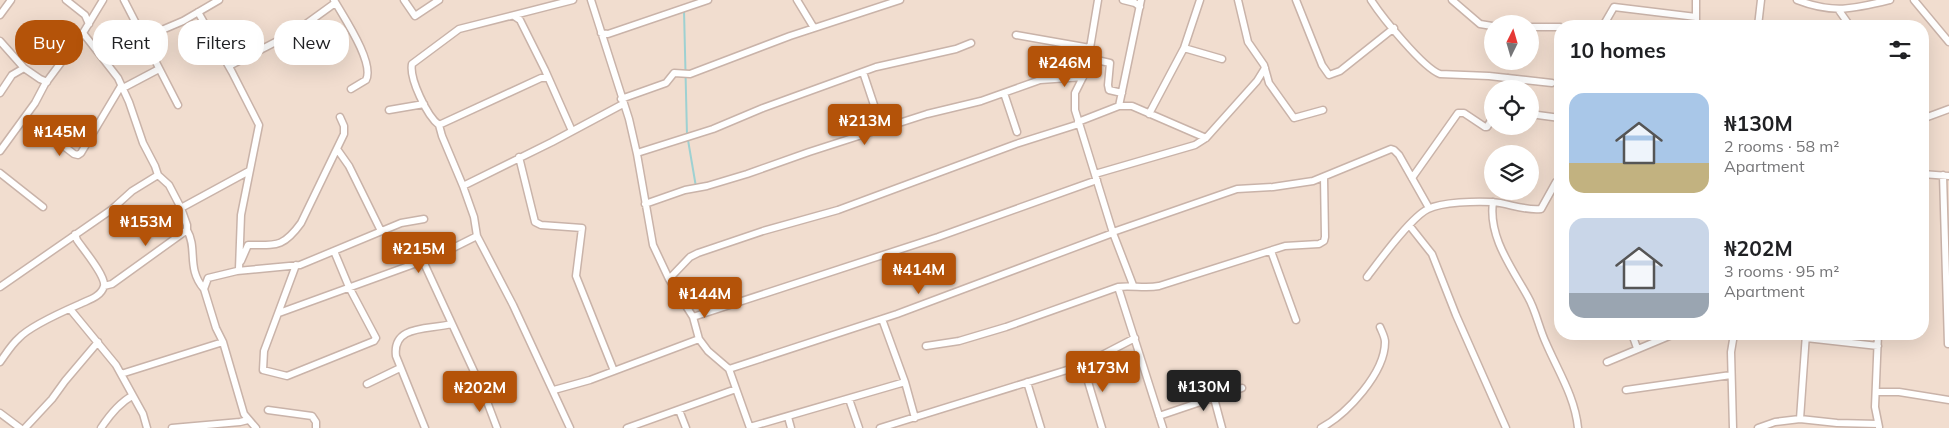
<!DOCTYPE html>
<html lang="en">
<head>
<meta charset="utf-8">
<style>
	body { margin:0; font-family:Mulish,sans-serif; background:#f6f6f6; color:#202124; height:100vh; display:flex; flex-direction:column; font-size:19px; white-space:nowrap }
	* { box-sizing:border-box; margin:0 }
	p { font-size:16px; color:#757577 }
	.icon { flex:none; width:28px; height:28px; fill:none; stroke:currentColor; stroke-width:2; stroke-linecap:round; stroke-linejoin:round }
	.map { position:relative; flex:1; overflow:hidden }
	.drawer { position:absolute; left:1554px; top:20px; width:375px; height:320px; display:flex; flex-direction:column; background:#fff; border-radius:20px; box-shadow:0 5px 20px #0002 }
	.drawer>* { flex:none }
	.top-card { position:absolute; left:15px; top:20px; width:475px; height:45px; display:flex; gap:10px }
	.needle { width:32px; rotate:5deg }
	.fabs { position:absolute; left:1484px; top:15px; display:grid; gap:10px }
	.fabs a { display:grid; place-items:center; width:55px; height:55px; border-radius:50%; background:#fff; box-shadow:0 5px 20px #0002; font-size:25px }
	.price { position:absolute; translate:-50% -42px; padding:0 11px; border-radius:5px; background:#b45309; color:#fff; font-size:16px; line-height:32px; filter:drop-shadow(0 1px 2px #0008) }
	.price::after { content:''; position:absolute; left:50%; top:30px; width:15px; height:11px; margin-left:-8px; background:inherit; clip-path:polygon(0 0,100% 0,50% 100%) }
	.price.selected { background:#222; color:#fff }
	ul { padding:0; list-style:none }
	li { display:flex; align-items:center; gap:15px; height:125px; padding:0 15px }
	li span { display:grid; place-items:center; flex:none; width:140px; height:100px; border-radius:15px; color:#555 }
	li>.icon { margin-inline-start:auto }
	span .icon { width:60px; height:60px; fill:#fffc; stroke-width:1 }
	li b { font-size:21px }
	h2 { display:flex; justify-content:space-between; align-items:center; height:60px; padding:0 15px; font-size:21px }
	.chip { padding:0 18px; border-radius:20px; background:#fff; box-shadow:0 5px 20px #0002; font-size:18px; line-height:45px }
	.chip.selected { background:#b45309; color:#fff }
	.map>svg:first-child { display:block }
	.residential { fill:#f1ddcf; fill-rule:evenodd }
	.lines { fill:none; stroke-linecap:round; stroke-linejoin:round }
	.stream { stroke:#9ed1d2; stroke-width:2 }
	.minor-casing { stroke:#c9b3a9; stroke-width:9 }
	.minor { stroke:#fff; stroke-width:6 }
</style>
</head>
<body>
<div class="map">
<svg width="1949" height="428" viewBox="0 0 1949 428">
	<rect width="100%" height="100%" fill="#faece0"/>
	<path class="residential" d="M0,0H1949V428H0ZM1492,24H1530V61H1492ZM1560,26H1922V334H1560ZM1492,89H1530V126H1492ZM1492,154H1530V191H1492Z"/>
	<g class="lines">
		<path class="stream" d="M684,10L687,135
			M688,140L696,187"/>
		<defs>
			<path id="minor" d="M66,0L85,15L89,24
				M124,0L178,105
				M334,0C343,16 375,63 366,80L351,89
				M404,0L415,16L439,0
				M591,0L629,119L637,154L653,245L669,279L693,317L699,339L708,351L729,369L750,428
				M797,0L814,28
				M1098,0L1090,48L1083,77L1075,93V110L1113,233L1133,285
				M1123,0L1135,3L1140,7
				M1238,0L1248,42L1264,65L1269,83L1294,118L1323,110
				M1296,0L1322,65L1329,75L1340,71L1394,28
				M1371,0C1382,17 1423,68 1440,74L1489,76L1552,83
				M1452,0L1480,24L1492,26
				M1797,0C1833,14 1853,9 1890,0
				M1914,0L1949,42
				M1838,9L1850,26
				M198,12L232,72L259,125L241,215L239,269L237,271
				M0,15L11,0
				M514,16L520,20L545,70L572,131
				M1603,26L1614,7L1696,17
				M1696,26V0
				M1758,26L1761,0
				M1530,27H1560
				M83,33L118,78L129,102L143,143L155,166L158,175L169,185L181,208L249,171
				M601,33L608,34L708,0
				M1016,35L1090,48
				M143,38L183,21L219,0
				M0,41L24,68
				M1184,48L1222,59
				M1088,58L1110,63L1108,85L1109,90L1122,93
				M229,66L295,32L335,3
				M863,72L882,129
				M123,88L159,69
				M1504,89L1508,78
				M0,93L12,75L24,68L40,79L47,82
				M1004,93L1017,132
				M621,99L666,83L674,73L690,74L790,36L900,0
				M1119,106L1141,0
				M389,110L424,104
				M1149,114L1184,48L1200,0
				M1530,114L1560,118
				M26,117L74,154L78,155L81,153L121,86
				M1922,119L1949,109
				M1078,122L1119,106H1132L1206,138
				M439,125L541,78H548
				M337,149L349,166L381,231
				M0,151L35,103L45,84L83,33L103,0
				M637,153L713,129L763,108L876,67L956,49L971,43
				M519,157L535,222L541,225L582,228L576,276L614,371
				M0,173L43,207
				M1095,174L1195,145L1206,138L1257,81L1265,68
				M1922,174L1949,176
				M1943,175L1948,344
				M1412,178L1458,113H1464L1485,127H1487L1492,119
				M463,186L442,136L439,125C427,116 409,78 412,64L459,29L573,0
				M1493,202C1488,237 1512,268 1528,297C1536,311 1539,328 1546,343C1558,371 1575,397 1578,428
				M645,204L685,190L707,186L747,174L809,152L927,114L981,101L1040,80L1083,77
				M1409,225L1432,254L1456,315L1506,428
				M187,230C198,249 186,268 204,289
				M1113,232L1237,189L1273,187L1313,181L1391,149L1394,150L1399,155L1429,208
				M1271,251L1296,320
				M241,261L248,245C276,245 283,248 301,223L344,134V126L340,117
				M423,261L483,391L497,428
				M296,265L264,351L263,370L287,376L374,341L376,338L349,287L334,251
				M1367,277C1380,260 1411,217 1428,209C1442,202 1476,201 1492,202C1508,203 1524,211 1541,209L1556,182L1560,180
				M669,279L690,257L698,253L763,231L838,210L1016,144L1079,124
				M104,286L112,284L187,230V225L181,208
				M0,287L111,210L132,191L158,175
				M1118,287L1163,428
				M70,309L116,365L143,414L147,428
				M279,313L439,255L477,236
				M693,317L938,237L1097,180
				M882,319L905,382L915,418
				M1632,334L1637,348
				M1878,334L1875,407L1879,427
				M1806,338L1878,346
				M926,346L959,341L1006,327L1118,287C1132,285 1145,289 1159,286L1285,246L1319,244L1324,241L1325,237L1324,177
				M0,362C6,354 11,345 19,338C30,326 64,311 80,304C88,300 101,297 104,286C106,276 83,249 77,240L75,234
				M1607,362L1674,334
				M1083,365L1102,428
				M729,369L897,314L1113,233
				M121,374L223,342
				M1027,382L1041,428
				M367,384L400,368
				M554,390L590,380L699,339
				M1626,390L1731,375
				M1876,392H1899L1949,400
				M1214,398L1222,428
				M849,399L859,428
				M268,410L312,416L316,422V428
				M679,410L686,428
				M0,413L20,428
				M1159,416L1242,388
				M788,417L791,428
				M1800,419L1806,334
				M750,427L905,382
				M25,428L52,399L65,381L98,342
				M101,428C109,416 119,403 132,396
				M172,428L240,422L248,420
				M256,428L244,414L223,342L216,328L204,289L208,278L237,271L300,265L401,223L424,219
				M425,428L396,356C392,324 430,330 451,324
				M570,428L513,305L477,236L474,217L463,186L552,142L623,104
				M627,428L736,389
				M880,428L1083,365L1135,338
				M1321,428C1347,414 1385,373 1385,342C1385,337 1382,332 1380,327
				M1733,428L1731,352L1734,334
				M1758,428L1775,422L1800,419L1837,423L1878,424"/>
		</defs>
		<use href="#minor" class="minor-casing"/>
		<use href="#minor" class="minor"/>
	</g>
</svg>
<div class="fabs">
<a><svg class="needle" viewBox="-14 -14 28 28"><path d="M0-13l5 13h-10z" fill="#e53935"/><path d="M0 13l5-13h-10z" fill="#757577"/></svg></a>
<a><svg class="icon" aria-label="locate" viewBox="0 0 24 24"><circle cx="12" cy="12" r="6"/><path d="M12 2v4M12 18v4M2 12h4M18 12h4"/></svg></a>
<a><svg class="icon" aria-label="layers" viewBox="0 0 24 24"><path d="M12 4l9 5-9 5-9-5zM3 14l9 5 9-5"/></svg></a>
</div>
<b class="price" style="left:1065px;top:88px">₦246M</b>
<b class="price" style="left:865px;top:146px">₦213M</b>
<b class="price" style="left:60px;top:157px">₦145M</b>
<b class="price" style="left:146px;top:247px">₦153M</b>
<b class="price" style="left:419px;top:274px">₦215M</b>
<b class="price" style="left:919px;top:295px">₦414M</b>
<b class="price" style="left:705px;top:319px">₦144M</b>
<b class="price" style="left:1103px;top:393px">₦173M</b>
<b class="price selected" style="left:1204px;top:412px">₦130M</b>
<b class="price" style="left:480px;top:413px">₦202M</b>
<div class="top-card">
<a class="chip selected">Buy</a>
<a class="chip">Rent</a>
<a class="chip">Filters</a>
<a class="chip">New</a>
</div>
<section class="drawer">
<h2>10 homes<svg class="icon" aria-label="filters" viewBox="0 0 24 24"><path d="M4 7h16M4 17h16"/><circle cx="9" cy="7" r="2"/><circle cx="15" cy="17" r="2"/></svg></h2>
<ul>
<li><span style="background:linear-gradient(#a9c7e8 70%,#c2b280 0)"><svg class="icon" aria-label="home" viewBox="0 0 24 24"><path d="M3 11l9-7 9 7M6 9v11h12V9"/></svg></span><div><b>₦130M</b><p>2 rooms · 58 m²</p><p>Apartment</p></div></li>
<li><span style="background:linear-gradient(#c9d6e8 75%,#9aa5b1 0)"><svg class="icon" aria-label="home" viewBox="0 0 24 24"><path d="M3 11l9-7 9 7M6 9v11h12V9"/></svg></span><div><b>₦202M</b><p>3 rooms · 95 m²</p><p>Apartment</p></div></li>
</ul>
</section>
</div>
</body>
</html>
